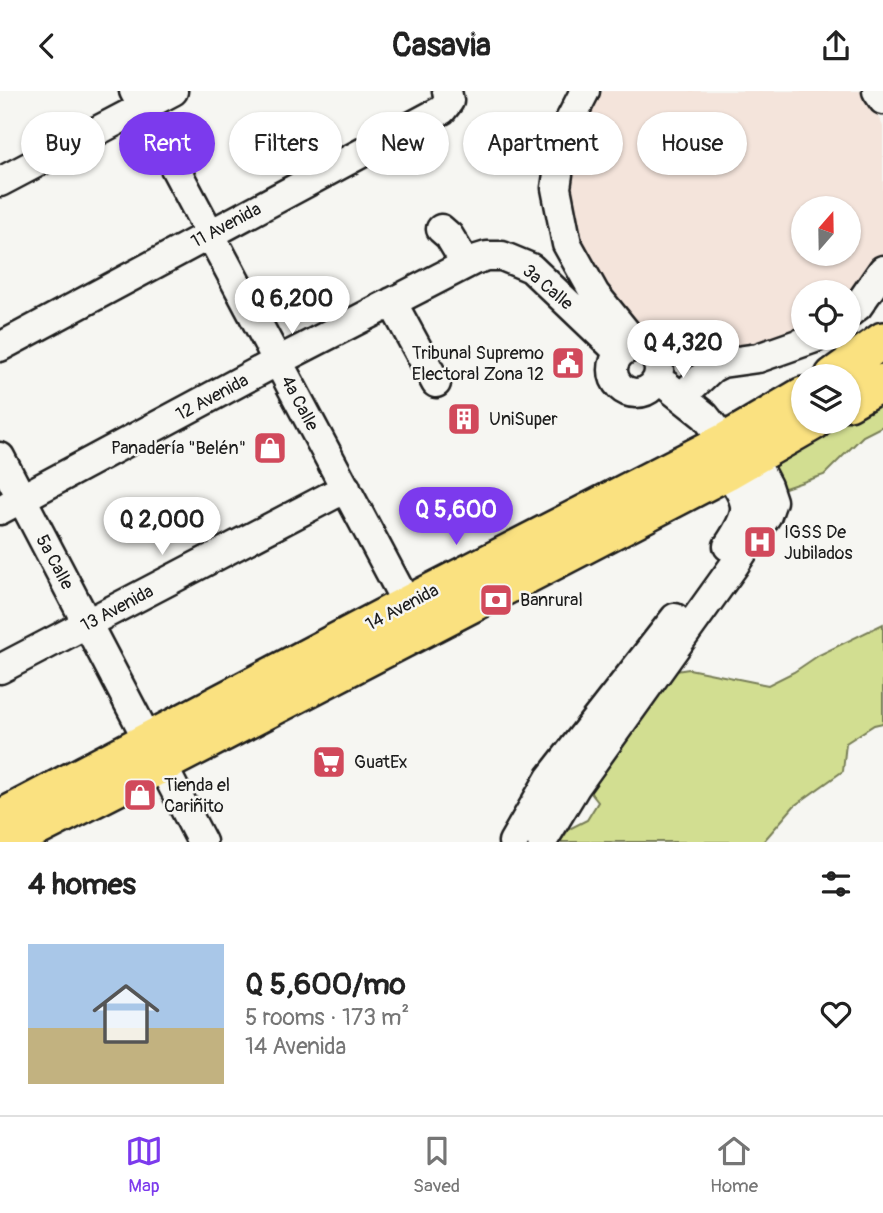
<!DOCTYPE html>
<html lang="en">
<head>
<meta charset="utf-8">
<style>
	body { margin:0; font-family:Pangolin,sans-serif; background:#f6f6f6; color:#222; height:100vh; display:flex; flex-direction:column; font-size:26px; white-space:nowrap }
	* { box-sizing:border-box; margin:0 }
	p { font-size:23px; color:#767676 }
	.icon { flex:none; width:38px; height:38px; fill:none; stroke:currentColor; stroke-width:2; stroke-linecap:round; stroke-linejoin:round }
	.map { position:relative; height:751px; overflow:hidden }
	.drawer { display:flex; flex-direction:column; background:#fff; flex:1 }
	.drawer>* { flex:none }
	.hud { position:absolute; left:21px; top:21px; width:842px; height:63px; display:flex; gap:14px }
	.needle { width:46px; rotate:20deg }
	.fabs { position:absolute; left:791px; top:105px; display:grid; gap:14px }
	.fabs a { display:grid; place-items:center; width:70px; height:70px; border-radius:50%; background:#fff; box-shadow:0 2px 5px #0004; font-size:35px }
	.price { position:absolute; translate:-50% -60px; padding:0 16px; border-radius:24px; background:#fff; color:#222; font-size:23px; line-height:46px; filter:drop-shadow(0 2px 4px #0008) }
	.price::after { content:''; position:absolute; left:50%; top:42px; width:21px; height:16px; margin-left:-10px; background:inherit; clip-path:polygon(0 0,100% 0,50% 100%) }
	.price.selected { background:#7c3aed; color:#fff }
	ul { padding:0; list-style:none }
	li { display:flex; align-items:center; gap:21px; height:175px; padding:0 28px }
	li span { display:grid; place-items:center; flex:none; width:196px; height:140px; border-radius:0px; color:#555 }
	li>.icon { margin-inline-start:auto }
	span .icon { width:84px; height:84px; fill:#fffc; stroke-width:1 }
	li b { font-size:30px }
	h2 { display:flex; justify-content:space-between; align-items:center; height:84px; padding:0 28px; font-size:30px }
	.pill { padding:0 24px; border-radius:32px; background:#fff; box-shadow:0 2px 5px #0004; font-size:24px; line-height:63px }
	.pill.selected { background:#7c3aed; color:#fff }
	header { display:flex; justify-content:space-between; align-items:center; height:91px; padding:0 28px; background:#fff; font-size:32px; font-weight:800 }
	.tab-bar { display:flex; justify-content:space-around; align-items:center; height:98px; border-top:2px solid #e0e0e0; background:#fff; font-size:19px; color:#767676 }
	.tab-bar a { display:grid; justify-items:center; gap:4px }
	.tab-bar .selected { color:#7c3aed }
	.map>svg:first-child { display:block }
	.built { fill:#f4e4db; fill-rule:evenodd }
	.green { fill:#d2de91; stroke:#777d56; stroke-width:2 }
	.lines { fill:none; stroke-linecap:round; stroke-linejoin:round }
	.minor-casing { stroke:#1c1c1c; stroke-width:33 }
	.major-casing { stroke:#1c1c1c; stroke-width:40 }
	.minor { stroke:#f6f6f2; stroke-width:28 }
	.major { stroke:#fae180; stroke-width:35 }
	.labels { text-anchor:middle; stroke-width:5; stroke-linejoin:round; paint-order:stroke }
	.street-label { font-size:18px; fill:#1c1c1c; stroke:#f6f6f2 }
	.poi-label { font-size:18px; fill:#1c1c1c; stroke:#f6f6f2; text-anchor:start }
</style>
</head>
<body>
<header><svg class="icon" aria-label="back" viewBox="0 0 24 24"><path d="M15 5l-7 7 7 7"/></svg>Casavia<svg class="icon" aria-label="share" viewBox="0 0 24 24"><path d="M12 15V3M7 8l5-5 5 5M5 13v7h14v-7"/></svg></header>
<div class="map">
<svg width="883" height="751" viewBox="0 0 883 751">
	<rect width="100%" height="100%" fill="#f6f6f2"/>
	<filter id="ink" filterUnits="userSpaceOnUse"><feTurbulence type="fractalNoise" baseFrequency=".0143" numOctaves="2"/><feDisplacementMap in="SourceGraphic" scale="14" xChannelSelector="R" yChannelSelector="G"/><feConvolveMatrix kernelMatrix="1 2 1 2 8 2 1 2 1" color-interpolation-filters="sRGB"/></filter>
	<g filter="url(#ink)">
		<path class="built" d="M603,0H862L869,8L883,35V164L878,177L849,215V201H803V247L733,263L697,259L664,248L633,230L588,176L568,108L570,73L580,39L596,7ZM803,117H849V163H803Z"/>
		<path class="green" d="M883,305V335L863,345L824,384L782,398L764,369L831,331H849V319Z
			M883,533V632L874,634L846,652L843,680L794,715L763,751H560L569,738L587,729L598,711L583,692L656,583L689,578L768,594L794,581L819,564Z"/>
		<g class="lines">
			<defs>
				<path id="minor" d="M134,0L407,513
					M585,0L564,41L556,97L567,153L595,203L638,256
					M877,0L883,9
					M0,91L173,0
					M441,138L449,145L466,173
					M392,211L436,292
					M849,222L858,215L883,179
					M0,256L442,19L449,10L447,0
					M613 279a23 23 0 1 1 46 0a23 23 0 1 1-46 0Z
					M666,294L705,325L725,350
					M681,306L712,277L722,272L758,267L815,247
					M0,366L148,649
					M727,381C752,413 750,422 728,455
					M0,419L278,270L474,169L487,165H502L531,177L620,262
					M0,578L346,397
					M162,674L202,751
					M513,751L550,687L675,527
					M542,751L576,695L733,476L767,424L772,410L767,395L752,366"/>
				<path id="major" d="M833,285L883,249
					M849,311L883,291
					M0,727L407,513L725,350L803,304
					M10,751L162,674L727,381L814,331"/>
			</defs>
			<use href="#minor" class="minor-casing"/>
			<use href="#major" class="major-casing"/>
			<use href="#minor" class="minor"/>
			<use href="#major" class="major"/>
		</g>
	</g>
	<defs>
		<symbol id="civic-square" viewBox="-11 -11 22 22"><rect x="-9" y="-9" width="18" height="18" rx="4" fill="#d1495b" stroke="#f6f6f2"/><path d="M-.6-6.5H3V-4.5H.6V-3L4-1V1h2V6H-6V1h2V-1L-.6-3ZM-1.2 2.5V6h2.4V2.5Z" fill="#fff"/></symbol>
		<symbol id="building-square" viewBox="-11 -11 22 22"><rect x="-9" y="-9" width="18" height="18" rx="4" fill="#d1495b" stroke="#f6f6f2"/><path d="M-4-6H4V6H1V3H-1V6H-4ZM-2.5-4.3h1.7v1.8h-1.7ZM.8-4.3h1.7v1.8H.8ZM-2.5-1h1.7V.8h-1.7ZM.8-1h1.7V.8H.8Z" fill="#fff"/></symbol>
		<symbol id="shop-square" viewBox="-11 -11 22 22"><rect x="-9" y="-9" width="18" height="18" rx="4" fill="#d1495b" stroke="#f6f6f2"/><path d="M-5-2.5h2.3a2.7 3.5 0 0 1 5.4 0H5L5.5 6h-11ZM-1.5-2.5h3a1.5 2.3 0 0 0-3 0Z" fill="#fff"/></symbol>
		<symbol id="hospital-square" viewBox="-11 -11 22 22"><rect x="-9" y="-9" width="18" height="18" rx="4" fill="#d1495b" stroke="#f6f6f2"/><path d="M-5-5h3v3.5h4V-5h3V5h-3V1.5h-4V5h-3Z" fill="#fff"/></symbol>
		<symbol id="bank-square" viewBox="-11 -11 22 22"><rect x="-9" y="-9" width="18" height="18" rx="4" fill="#d1495b" stroke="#f6f6f2"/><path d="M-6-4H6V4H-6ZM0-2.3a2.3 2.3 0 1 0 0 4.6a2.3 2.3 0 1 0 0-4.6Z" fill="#fff"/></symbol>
		<symbol id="supermarket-square" viewBox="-11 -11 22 22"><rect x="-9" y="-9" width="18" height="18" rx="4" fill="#d1495b" stroke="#f6f6f2"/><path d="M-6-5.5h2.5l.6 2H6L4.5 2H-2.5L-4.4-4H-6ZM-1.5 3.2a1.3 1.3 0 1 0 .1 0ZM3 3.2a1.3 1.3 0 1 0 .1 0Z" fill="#fff"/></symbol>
	</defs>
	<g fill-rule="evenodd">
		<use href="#civic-square" x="549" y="253" width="38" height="38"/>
		<use href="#building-square" x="445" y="309" width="38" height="38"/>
		<use href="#shop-square" x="251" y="338" width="38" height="38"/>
		<use href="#hospital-square" x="741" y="432" width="38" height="38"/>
		<use href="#bank-square" x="477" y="490" width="38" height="38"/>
		<use href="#supermarket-square" x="310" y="652" width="38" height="38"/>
		<use href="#shop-square" x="121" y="685" width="38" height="38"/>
	</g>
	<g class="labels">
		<g class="street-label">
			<text transform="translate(226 134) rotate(-28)" y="6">11 Avenida</text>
			<text transform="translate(548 196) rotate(40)" y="6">3a Calle</text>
			<text transform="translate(212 306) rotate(-28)" y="6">12 Avenida</text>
			<text transform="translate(300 312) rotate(62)" y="6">4a Calle</text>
			<text transform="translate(55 471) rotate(62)" y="6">5a Calle</text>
			<text transform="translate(402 516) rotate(-28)" y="6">14 Avenida</text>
			<text transform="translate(117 517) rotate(-28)" y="6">13 Avenida</text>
		</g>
		<g class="poi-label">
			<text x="544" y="268" text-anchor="end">Tribunal Supremo<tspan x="544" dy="21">Electoral Zona 12</tspan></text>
			<text x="489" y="334">UniSuper</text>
			<text x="246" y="363" text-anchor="end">Panadería "Belén"</text>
			<text x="784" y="447">IGSS De<tspan x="784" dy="21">Jubilados</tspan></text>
			<text x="520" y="515">Banrural</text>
			<text x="354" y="677">GuatEx</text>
			<text x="164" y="700">Tienda el<tspan x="164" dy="21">Cariñito</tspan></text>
		</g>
	</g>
</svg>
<div class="fabs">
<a><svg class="needle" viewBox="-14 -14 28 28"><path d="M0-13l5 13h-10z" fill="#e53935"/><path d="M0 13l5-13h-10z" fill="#767676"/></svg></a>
<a><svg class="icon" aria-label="locate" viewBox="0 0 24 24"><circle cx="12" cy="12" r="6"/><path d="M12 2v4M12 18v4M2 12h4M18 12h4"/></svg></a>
<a><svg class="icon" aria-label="layers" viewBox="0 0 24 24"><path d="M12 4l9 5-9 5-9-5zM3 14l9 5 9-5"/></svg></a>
</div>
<b class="price" style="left:292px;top:245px">Q 6,200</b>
<b class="price" style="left:683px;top:289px">Q 4,320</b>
<b class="price selected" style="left:456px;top:456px">Q 5,600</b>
<b class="price" style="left:162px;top:466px">Q 2,000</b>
<div class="hud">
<a class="pill">Buy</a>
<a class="pill selected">Rent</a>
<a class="pill">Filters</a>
<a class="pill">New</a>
<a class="pill">Apartment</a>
<a class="pill">House</a>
</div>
</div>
<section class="drawer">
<h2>4 homes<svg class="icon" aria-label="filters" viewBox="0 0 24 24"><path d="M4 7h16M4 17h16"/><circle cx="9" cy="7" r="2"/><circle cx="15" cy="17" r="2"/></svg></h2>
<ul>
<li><span style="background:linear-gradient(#a9c7e8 60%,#c2b280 0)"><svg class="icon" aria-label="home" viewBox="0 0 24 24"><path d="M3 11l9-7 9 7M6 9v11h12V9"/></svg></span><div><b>Q 5,600/mo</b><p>5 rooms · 173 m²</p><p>14 Avenida</p></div><svg class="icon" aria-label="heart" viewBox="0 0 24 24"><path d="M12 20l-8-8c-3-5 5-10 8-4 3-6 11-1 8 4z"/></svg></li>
</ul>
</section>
<nav class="tab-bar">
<a class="selected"><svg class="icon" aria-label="map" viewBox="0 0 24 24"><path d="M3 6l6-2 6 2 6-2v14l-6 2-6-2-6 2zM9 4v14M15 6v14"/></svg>Map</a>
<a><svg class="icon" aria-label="saved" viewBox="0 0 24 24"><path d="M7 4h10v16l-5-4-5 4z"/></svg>Saved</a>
<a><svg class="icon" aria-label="home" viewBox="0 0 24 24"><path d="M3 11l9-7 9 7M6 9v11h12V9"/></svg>Home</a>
</nav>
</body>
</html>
